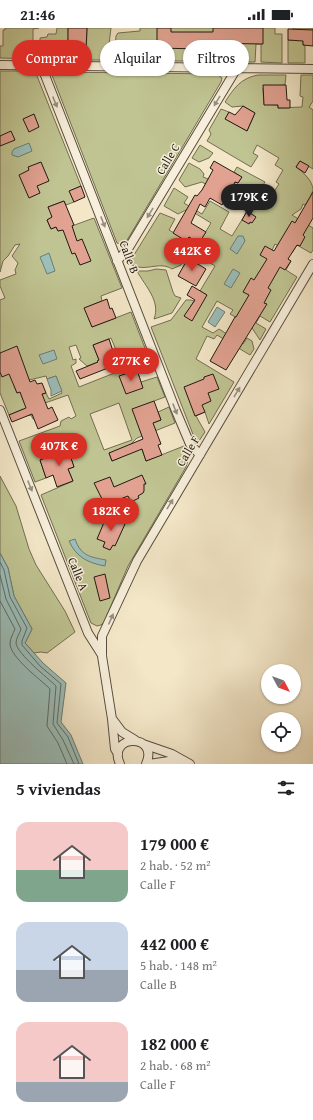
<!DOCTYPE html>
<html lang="es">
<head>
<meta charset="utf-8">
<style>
	body { margin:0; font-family:"Gentium Book Plus",serif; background:#f6f6f6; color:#202124; height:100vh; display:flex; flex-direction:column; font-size:15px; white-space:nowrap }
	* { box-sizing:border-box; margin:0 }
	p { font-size:13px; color:#757577 }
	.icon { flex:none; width:22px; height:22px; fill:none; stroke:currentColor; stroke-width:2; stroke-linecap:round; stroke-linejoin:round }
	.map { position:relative; height:736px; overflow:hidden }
	.side { display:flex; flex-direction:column; background:#fff; flex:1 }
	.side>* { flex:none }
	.hud { position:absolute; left:12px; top:12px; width:289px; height:36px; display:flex; gap:8px }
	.needle { width:26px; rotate:131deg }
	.tools { position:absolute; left:261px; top:636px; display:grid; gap:8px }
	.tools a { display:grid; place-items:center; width:40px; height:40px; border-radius:50%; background:#fff; box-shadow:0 1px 3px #0004; font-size:20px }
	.price { position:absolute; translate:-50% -34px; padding:0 9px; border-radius:14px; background:#d93025; color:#fff; font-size:13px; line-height:26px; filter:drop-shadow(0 1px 2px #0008) }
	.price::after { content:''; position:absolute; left:50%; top:24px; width:12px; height:9px; margin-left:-6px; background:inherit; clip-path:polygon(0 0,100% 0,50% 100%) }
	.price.on { background:#222; color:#fff }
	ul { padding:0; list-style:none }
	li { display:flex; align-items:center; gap:12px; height:100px; padding:0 16px }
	li span { display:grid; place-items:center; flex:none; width:112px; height:80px; border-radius:12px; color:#555 }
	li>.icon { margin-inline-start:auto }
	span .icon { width:48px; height:48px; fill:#fffc; stroke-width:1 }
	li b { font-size:17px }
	h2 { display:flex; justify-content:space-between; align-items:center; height:48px; padding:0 16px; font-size:17px }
	.pill { padding:0 14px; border-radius:18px; background:#fff; box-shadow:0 1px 3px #0004; font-size:14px; line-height:36px }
	.pill.on { background:#d93025; color:#fff }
	.status { display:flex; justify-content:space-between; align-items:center; height:28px; padding:0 20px; background:#fff; direction:ltr }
	.status svg { height:11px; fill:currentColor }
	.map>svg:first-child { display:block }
	.green { fill:#c0c492; stroke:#726e52; fill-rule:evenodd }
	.water { fill:#9cbfba; stroke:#6c7c76 }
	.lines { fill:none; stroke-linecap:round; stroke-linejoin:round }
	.shore { stroke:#606c66; stroke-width:1 }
	.building { fill:#e1a291; stroke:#231811 }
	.street-casing { stroke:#574c3f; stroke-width:10 }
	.street { stroke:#f7efdb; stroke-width:8 }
	.oneway { fill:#988e80 }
	.labels { text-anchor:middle; stroke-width:3; stroke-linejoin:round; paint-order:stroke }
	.street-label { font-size:12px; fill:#231811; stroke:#f7efdb }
</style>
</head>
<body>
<div class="status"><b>21:46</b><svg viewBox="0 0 49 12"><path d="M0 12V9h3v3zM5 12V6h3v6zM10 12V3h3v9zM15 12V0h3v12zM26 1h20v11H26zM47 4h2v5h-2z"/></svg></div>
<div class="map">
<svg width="313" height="736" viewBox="0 0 313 736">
	<rect width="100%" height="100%" fill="#f3e7c8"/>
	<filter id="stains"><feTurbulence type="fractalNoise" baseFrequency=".005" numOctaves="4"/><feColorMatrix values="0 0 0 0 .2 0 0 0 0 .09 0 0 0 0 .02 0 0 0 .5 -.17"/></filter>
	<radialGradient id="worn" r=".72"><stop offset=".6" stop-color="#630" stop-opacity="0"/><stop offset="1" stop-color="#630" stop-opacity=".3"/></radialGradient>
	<path class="green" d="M5,0H39L33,1V31L0,30V18H3V2H5Z
		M57,0H68V31H40V10L47,9L48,6H56Z
		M87,0H111L107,32H86Z
		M140,0H275V6H282V35L261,34V16H256L255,34H231L232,16H225V34L201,33V21H190L189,33H169V20L157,21L156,33L114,32L116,8L118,5L140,3Z
		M293,0H313V2H303V17H305V35H288V12H293Z
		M0,43H31L35,45L37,48L81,158L70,163L74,174L66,177L64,173L48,179L53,189L47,192L51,201L56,199L58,203L94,190L122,260L101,268L102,273L85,280L92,299L131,284L145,320L119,329L111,310L93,317L99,332L98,334L87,338L79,331L81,330L76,317L69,319L73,332L76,331V335L71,338L79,359L150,331L152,336L137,342L141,354L157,349L165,369L154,373L140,400L161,392L158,384L169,379L175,395L137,410L126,421L109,425L112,433L128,426V425L139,413L146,433L184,418C187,426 189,432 186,439L128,538L104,594L101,597L97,598L91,595L41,467L73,453L68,441L74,439L68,422L40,432L46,450L35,454L19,413L60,398L61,393L69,389L71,391L76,388L68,367L45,375L35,391H33L31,387L26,388L23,381L9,387L0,365V272L5,270L0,258V252L16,246L15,242L18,235L12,228L20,216L15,217L8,228L3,233L0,244ZM46,348L47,351L56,348L62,365L49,371L46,365L24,374L20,364L17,365L14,358L29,352ZM119,375L132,412L104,422L90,386Z
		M55,44L217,46L222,50L221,54L126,214L123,217L117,215L52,47Z
		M258,47H286L285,57L263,60L264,76L278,77V80L302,79L303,69L300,68L301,47H313V73L309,79L313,82V141L300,133L296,139C303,144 313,153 313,162C312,166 308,173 305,177L303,176L301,181L292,187L313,200V222L311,225L297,217L292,225L275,216L272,222L291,233L286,242L297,249L270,294L260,288L256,295L266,301L260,312L250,297L230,286L233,282L217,273L202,299L213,305L219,301L243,316L247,310L252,313L254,321L250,327L217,307L214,311L207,308L196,331L234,354L209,396L205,384L196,388L205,404L199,413L196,414L151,299L171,292L186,272H191L194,273L185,288L207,267L200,263L215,238L189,222L181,237L172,241C159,232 144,246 129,235L160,185L175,191L169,202L186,212L188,209L199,215L211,195L188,181L178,186L164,178L174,160L188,169L184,175L202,186L210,173L229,184L220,201L232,208L248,182L202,154L185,159L179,152L189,135L200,141L204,146L203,149L232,160L235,154L238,155L241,149L234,144L237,139L265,154L257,167L268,173L279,156L276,154L283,142L275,137L279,130L257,117L253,125L258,128L251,139L207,113L211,106L209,102L221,81L229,84L226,91L247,103L255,85L243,78L232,79L225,74C234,60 241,50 258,47Z
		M200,117L213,125L209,130L199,134L192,130Z
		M156,241L166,242L173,264L175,268L181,270L172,285L154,291C161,273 145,258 137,243H148Z
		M0,448L16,478L29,521L36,537L65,583L75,604L47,625L41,624L34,625L25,615L32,601L14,568L8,540L0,525Z"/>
	<path class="water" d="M29,115L32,123L18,129L12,127V124L14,121Z
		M238,208H243L245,213L237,226L230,221Z
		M49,225L55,243L47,246L40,229Z
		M233,241L240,245L231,260L224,256Z
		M217,279L225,284L215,299L208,294Z
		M54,322L57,331L43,336L39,327Z
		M56,348L62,363L51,368V362L47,351Z
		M75,511C81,528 90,529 106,532L105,538C88,535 76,529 69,513Z
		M0,525L8,540L14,568L32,601L25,615L43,635L66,655L61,694L71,707L83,736H0Z"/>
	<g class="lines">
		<path class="shore" d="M0,534L4,542L10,569L27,600L22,613V617L40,638L61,656L57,695L68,709L79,736
			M0,547L6,571L21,601C20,605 16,610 16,615C17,626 48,650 56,658L53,696L63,712L74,736
			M0,573L15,601C13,606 10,610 10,616C11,630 40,651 50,661L47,698L58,715L67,736"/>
	</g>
	<path class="building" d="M68,0H87L86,21L68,20Z
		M157,0H171V4H213V0H263V16L201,15V21L157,20Z
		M288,1L313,2V18L303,17V13L288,12Z
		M263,57H286L287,72H290V80H278V77H264Z
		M243,78L255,85L247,103L225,91L229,84L235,87Z
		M34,86L39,99L29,104L23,91Z
		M11,103L15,112L0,118V108Z
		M214,133L242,149L238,155L235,154L222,177L210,170L205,179L200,176L191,195L206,204L199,215L189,209L186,213L173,205L195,167L197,168L202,162L213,142L210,140Z
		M300,133L309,138L305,145L296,139Z
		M41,134L49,153L37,158L40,165L29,170L19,147L29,142L28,139Z
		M81,158L85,169L74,174L69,163Z
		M313,164V190L303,207L305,209L300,218L297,217L288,231L291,233L285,242L280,239L268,260L271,262L264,275L267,276L226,342L210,333L235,289H236L249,267L243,264L251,250L254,252L267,231L260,227L265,218L274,223L292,193L295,195Z
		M64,173L74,197L72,198L77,213L82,211L91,233L80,237L75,225L72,226L63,202L58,203L56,199L51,201L47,192L52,189L48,179Z
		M247,183L256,189L252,195L250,194L249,196L242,192Z
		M188,230L206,241L196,258L178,248Z
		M192,258L207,267L192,293L184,288L195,272L187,267Z
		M107,271L110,281L112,280L116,290L92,299L84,280Z
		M109,311L115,329L110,331L113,338L80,351L76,343L98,334L97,333L99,332L93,317Z
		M17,318L30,354L35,352L37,356L42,355L46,365L42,366L48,381L52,379L58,392L38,401L32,386L12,394L9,387L26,380L20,364L17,365L9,346L2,349L0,344V325Z
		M137,342L143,360L126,366L119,348Z
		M213,346L219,361L208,365L211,373L202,377L205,384L195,388L184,359L204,351V349Z
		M154,373L161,392L153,395L161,416L158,417L162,427L146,433L142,421L112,433L109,425L143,411L132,381Z
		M68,421L74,439L68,441L73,453L57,459L53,447L46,450L40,432Z
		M142,447L146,456H144V463L143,465L138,468L139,470L131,474L128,468L108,476L106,472L103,473L94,455L110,449L114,459Z
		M108,485L110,493L116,491L125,496L115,518L113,517L110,522L103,519L105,514L97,511Z
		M105,546L110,570L100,573L94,549Z"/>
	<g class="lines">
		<defs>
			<path id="street" d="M0,37L313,41
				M41,37L176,383L190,416L200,427
				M117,233L128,221L237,40
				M0,382L88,605L102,627
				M113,692L122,704L135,712
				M143,716L172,726L190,736
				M118,726L115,721L112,691L102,628V608L137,533L313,236
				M120,736C106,706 160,705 146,736
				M149,736L169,733L183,734"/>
		</defs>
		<use href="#street" class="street-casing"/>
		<use href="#street" class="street"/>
	</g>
	<defs><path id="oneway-solid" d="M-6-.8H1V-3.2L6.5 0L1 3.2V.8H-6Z"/></defs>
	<g class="oneway">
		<use href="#oneway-solid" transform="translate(217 73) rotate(121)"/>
		<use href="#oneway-solid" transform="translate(55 74) rotate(68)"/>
		<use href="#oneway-solid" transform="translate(150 185) rotate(121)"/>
		<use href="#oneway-solid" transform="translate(103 194) rotate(69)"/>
		<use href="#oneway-solid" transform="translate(237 364) rotate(-59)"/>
		<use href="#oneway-solid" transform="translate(175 381) rotate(68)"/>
		<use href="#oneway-solid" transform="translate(30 458) rotate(68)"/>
		<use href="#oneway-solid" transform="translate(170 476) rotate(-59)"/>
		<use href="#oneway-solid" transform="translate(111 591) rotate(-66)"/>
	</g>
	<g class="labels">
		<g class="street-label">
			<text transform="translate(168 131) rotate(-59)" y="4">Calle C</text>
			<text transform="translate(129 229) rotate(69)" y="4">Calle B</text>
			<text transform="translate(188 423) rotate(-59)" y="4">Calle F</text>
			<text transform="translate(78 546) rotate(68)" y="4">Calle A</text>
		</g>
	</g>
	<rect width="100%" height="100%" filter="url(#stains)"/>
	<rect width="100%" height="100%" fill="url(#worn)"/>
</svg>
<div class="tools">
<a><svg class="needle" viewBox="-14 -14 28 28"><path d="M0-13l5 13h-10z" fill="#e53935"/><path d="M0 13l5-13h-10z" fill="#757577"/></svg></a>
<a><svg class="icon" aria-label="locate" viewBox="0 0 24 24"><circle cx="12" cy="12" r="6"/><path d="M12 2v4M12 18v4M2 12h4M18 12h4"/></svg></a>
</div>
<b class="price on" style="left:249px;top:190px">179K €</b>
<b class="price" style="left:192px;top:244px">442K €</b>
<b class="price" style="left:131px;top:354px">277K €</b>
<b class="price" style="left:59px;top:439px">407K €</b>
<b class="price" style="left:111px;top:504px">182K €</b>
<div class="hud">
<a class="pill on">Comprar</a>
<a class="pill">Alquilar</a>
<a class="pill">Filtros</a>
</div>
</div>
<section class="side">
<h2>5 viviendas<svg class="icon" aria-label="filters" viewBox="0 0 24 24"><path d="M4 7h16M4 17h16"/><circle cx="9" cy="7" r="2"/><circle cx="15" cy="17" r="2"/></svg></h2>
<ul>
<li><span style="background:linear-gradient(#f6c9c9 60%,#7fa58c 0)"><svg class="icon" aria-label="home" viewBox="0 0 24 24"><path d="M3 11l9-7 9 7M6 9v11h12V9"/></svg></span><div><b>179 000 €</b><p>2 hab. · 52 m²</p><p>Calle F</p></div></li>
<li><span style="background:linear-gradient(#c9d6e8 60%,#9aa5b1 0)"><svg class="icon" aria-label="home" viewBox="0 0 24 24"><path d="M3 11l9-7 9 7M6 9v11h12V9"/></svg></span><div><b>442 000 €</b><p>5 hab. · 148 m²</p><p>Calle B</p></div></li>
<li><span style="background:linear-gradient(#f6c9c9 75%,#9aa5b1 0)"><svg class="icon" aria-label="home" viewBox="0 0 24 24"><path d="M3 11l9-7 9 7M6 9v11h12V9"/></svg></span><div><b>182 000 €</b><p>2 hab. · 68 m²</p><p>Calle F</p></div></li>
</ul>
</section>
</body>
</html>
